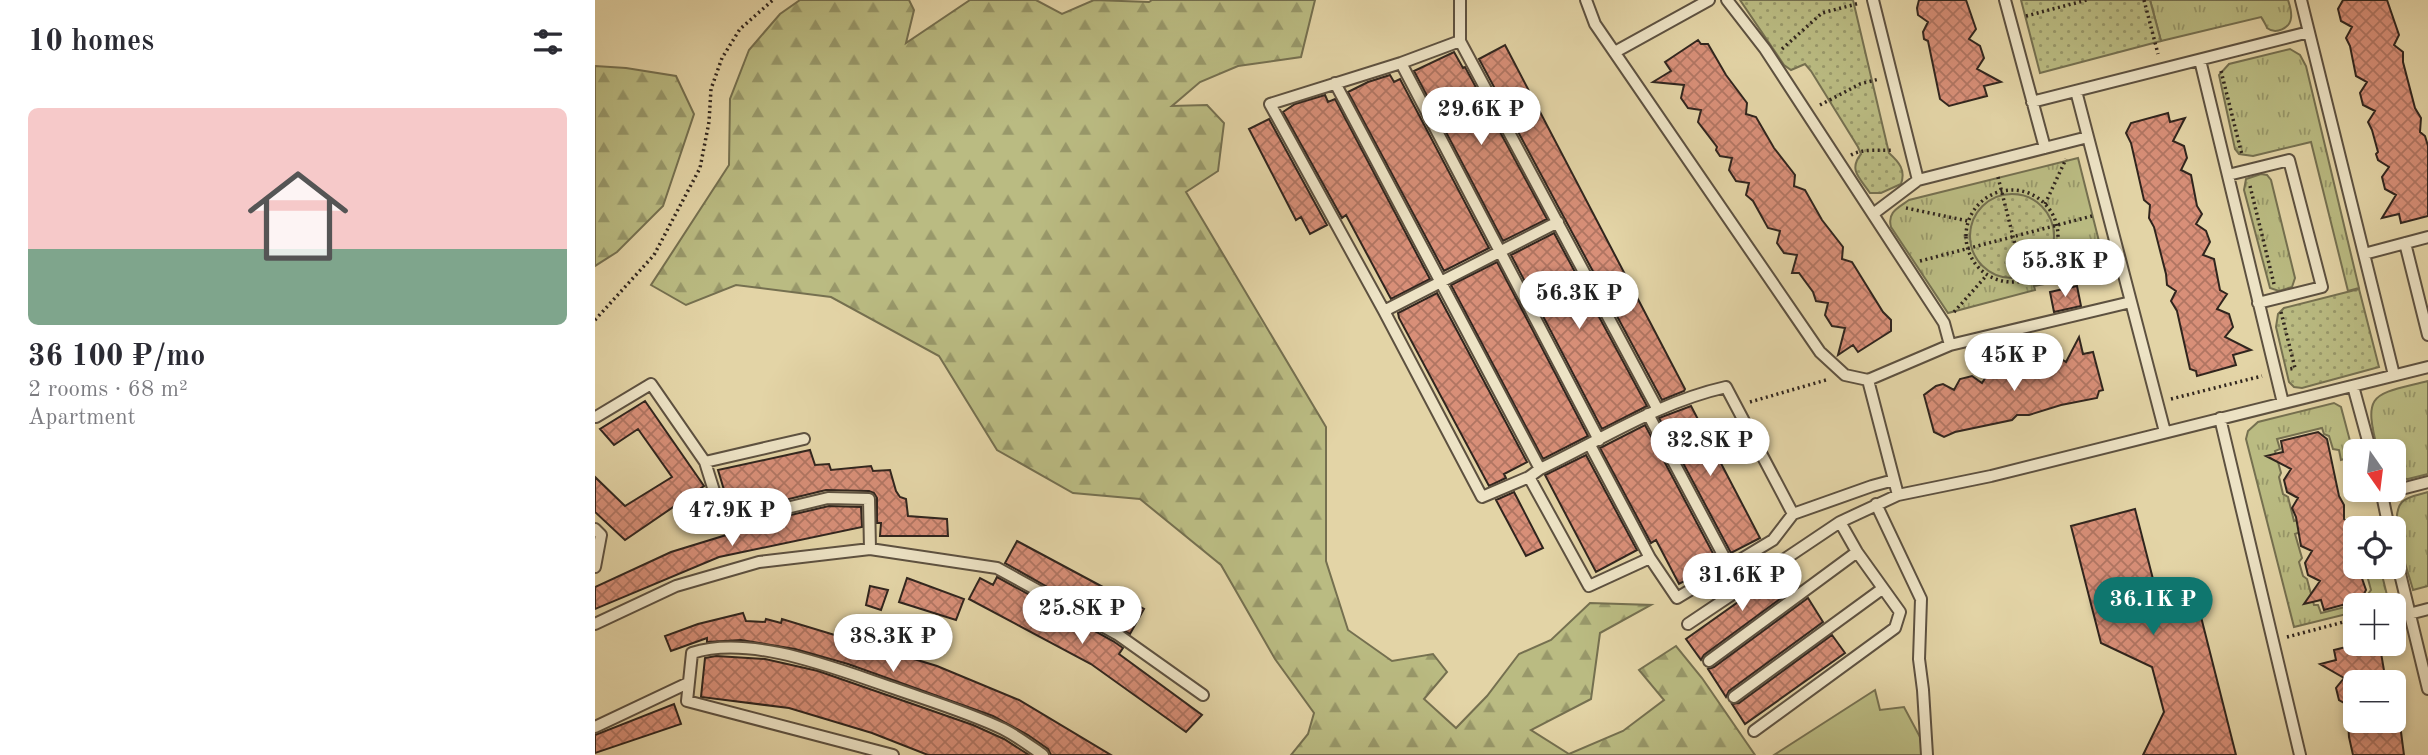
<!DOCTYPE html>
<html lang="en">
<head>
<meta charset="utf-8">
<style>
	body { margin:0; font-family:"Old Standard TT",serif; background:#f7f7f7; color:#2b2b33; height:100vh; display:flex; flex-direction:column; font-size:26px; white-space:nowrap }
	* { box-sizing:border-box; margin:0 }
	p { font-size:23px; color:#7c7c81 }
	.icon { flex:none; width:38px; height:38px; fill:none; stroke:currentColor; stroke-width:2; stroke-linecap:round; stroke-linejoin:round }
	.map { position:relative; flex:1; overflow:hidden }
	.sheet { display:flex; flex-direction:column; background:#fff; width:595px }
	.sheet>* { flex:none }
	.needle { width:46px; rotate:166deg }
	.buttons { position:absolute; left:1748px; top:439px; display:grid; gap:14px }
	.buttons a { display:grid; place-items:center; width:63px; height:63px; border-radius:10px; background:#fff; box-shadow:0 4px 10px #0003; font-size:35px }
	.price { position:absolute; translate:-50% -60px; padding:0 16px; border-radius:24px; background:#fff; color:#222; font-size:23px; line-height:46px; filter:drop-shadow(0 2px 4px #0008) }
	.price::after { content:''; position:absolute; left:50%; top:42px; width:21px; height:16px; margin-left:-10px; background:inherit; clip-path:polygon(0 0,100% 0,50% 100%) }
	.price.on { background:#0f766e; color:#fff }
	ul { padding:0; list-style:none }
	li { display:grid; align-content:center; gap:14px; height:371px; padding:0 28px }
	li span { display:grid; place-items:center; height:217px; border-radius:10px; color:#555 }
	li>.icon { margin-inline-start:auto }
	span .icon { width:126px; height:126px; fill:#fffc; stroke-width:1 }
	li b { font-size:30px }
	h2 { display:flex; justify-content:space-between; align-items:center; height:84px; padding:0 28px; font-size:30px }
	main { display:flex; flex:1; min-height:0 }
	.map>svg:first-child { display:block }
	.grass { fill:url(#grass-tufts); stroke:#757050; stroke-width:2; fill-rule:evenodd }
	.forest { fill:url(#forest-firs); stroke:#757050; stroke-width:2 }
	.park { fill:url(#park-dots); stroke:#757050; stroke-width:2 }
	.garden { fill:#babb82; stroke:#757050; stroke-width:2 }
	.building { fill:url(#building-cross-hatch); stroke:#30251e; stroke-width:2 }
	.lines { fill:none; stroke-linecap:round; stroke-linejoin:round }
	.service-casing { stroke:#5d5140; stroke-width:14 }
	.path { stroke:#30251e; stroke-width:3.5; stroke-dasharray:2 3.5; stroke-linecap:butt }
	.service { stroke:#ede3c5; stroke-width:10 }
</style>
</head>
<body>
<main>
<section class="sheet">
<h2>10 homes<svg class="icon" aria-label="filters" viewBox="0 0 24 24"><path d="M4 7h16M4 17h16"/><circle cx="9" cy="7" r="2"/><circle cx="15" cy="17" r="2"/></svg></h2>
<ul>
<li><span style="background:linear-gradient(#f6c9c9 65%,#7fa58c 0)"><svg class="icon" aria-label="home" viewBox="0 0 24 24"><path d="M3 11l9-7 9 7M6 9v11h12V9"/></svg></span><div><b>36 100 ₽/mo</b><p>2 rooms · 68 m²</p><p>Apartment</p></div></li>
</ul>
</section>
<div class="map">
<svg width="1833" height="755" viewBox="0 0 1833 755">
	<defs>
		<pattern id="grass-tufts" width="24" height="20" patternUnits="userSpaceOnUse" patternTransform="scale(1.75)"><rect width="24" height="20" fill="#babb82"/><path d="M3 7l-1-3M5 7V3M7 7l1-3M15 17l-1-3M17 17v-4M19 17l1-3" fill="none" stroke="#98986a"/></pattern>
		<pattern id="forest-firs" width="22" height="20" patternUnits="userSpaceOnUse" patternTransform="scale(1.75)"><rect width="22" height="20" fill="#babb82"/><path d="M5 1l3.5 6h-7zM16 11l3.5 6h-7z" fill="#98986a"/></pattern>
		<pattern id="park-dots" width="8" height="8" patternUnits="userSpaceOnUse" patternTransform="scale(1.75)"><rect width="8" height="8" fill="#babb82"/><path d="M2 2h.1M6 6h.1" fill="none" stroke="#98986a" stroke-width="1.8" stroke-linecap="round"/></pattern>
		<pattern id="building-cross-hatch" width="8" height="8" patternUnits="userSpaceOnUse" patternTransform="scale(1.75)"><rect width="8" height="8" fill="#d88f78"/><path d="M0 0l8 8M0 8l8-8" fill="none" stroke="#b07562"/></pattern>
	</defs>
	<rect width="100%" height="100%" fill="#e3d4a6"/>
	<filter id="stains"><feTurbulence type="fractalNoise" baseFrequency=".00286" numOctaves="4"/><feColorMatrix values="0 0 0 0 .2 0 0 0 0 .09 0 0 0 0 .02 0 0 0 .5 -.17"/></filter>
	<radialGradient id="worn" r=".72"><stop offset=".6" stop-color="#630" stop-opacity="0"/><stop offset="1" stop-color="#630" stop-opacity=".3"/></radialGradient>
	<path class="grass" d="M1555,0H1693C1695,6 1697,12 1696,18C1695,28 1681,35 1672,28C1672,27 1667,18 1666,17L1566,41Z
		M1695,49L1705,55L1711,66L1764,288L1753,291L1716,142L1658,156L1644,154L1640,149L1624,75L1634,64Z
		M1483,158L1512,273L1491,279L1487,264L1453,272L1455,283L1439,286L1440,290L1353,313L1296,227C1292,212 1303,208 1314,200ZM1412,195L1455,219L1459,232L1458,245L1386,265C1365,234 1377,205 1412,195Z
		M1666,174L1672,175L1676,180L1700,278L1697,287L1684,291L1675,288L1649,190L1651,179Z
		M1833,381V474L1813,479L1799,478V452L1783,451C1767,391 1778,395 1833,381Z
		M1739,403L1746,407L1759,456L1746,460L1744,450L1738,449L1734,436L1729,434L1727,428L1682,439L1685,449L1680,451L1686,473L1684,477L1688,494L1693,497L1699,521L1703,520L1706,532L1700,534L1707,558L1704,562L1708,576L1712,579L1719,605H1723L1726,613L1774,601L1773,594L1776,590L1773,579L1778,572L1776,567H1785L1794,603L1760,606V612L1699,627L1651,439L1653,431L1663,422Z
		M1833,492V586L1818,590C1813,570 1792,518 1807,502C1813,496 1824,495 1833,492Z"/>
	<path class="forest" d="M205,0H314L319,10L311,43L375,0H441L467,14L499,0L554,2L557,0H720L706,57L643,66L605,82L577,106L612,105L629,123L623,171L591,192L731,427V561L753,630L797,661L838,654L852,672L829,699L861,728L892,696L924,654L956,640L995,603L1056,605L1005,633L996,699L936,730L974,754L1028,731L1069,700L1044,670L1081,646L1107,678L1160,755H696L713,734L719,713L680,659L626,565L545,499L478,493L402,450L344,356L236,297L141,285L91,305L56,285L134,165L135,99L154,50L185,14Z
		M0,66L31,68L81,76L99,114L68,206L22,252L0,266Z"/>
	<path class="park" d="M1145,0H1258L1294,153C1304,162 1311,170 1306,184L1286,193H1275C1265,178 1253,170 1266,154L1263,147L1216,71L1210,64L1196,70L1189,65Z
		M1426,0H1555L1566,41L1445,73Z
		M1375 236a42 42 0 1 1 84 0a42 42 0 1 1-84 0Z
		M1764,289L1784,367L1707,388L1699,387L1694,382L1681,327L1683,314L1689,308Z"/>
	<path class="garden" d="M1280,690L1285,710L1309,707L1325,737L1328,755H1179Z"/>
	<path class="building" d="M1324,0H1371L1381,29L1374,39L1385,46L1389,58L1382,69L1406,82L1389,86L1392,96L1354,106L1345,99L1333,41L1329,39L1328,32L1333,22L1323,15L1322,8Z
		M1748,0H1792L1804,35L1799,45L1808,52V62L1820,108L1826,118L1825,132L1830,136L1833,146V216L1806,223L1804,214L1787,218L1801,195L1790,189L1787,177L1794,167L1783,160L1781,154L1783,152L1777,130L1773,122L1780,111L1768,105L1765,93L1772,82L1761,76L1755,46L1751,38L1757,27L1746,21L1743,9Z
		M1103,40L1106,44H1113L1131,75L1152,103L1151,114L1161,117L1179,148L1200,175L1199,186L1210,190L1227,220L1248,247L1247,259L1257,262L1288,312L1296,320V331L1263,352L1258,345L1243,355L1250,328L1237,326L1230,315L1233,303L1221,301L1218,292L1204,273H1197L1202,255L1189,253L1182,243L1185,231L1173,228L1158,201L1151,195L1154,183L1141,181L1134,170L1137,158L1125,156L1121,150L1122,147L1103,122L1106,110L1093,108L1086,98L1089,85L1058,82L1076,71L1070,62Z
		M910,45L1090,389L1089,391L1067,400L884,59Z
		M859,52L868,68L870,67L952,219L908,241L819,71Z
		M795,75L799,82L805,79L894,248L849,271L753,92L773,82Z
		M730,95L733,102L740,99L835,279L796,299L751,215L747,218L688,112L700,104Z
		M1573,113L1575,122L1590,118L1578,141L1589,146L1592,158L1586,170L1596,175L1602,206L1607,214L1601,224L1611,231L1615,242L1608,255L1619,259L1625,290L1632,294L1622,309L1634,314L1638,327L1630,337L1656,350L1638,355L1641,365L1602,376L1601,371L1595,369L1582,311L1576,301L1581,291L1572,285L1571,274L1559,227L1554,218L1555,205L1549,200L1536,143L1531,133L1536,123Z
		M674,119L732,225L715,234L706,217L701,220L654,129Z
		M959,233L1052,406L1007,429L916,255Z
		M902,262L993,436L948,459L856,285Z
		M1482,286L1486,306L1459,312L1455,292Z
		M842,293L932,462L909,474L911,478L894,486L804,318L803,313Z
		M1484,337L1488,354L1498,352L1508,390L1504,391L1502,398L1466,405L1434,415H1422L1417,420L1360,432L1349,437L1339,432L1329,395L1341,386L1348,384L1359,390L1365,379L1377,376L1387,383L1394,372L1423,367L1424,364L1431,363L1442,369L1448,358L1460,355L1471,362Z
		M50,401L109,486L30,540L0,512V477L30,506L77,477L43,429L19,445L5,429Z
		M1096,406L1165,538L1136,553L1064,418Z
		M1050,425L1122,561L1117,563L1118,566L1084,584L1061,540L1056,543L1005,448Z
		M1723,432L1732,439L1744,496L1749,505V519L1754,522L1755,529L1754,534L1760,567H1763L1771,590L1766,600L1729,610L1726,600L1709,604L1725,581L1713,575L1710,563L1717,551L1706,546L1701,517L1697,508L1703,498L1692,492L1689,480L1696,469L1671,456L1688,452L1686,441Z
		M215,450L220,465L234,464L236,470L276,466L278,471L295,470L301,491L305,497L311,499L313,516L352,519L353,536H285L286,523H282V498L279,493L274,491L231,490L136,513L123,470Z
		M991,455L1042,550L1001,572L950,475Z
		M919,492L948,548L931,556L901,500Z
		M234,506L266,507L267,527L124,557L0,609V587L76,552L141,532L140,528Z
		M1540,509L1568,618L1604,609L1641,755H1548L1569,712L1557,667L1506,643L1476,526Z
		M422,541L549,609L535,634L410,563Z
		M1191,568L1204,585L1109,655L1106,660L1091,639Z
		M402,577L518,641L528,648L524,654L607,715L591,732L496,664L374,599L385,578L398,585Z
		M312,578L369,599L361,620L304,602Z
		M275,586L293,590L286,610L271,605Z
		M1213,598L1228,622L1134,691L1131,697L1113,669L1119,667Z
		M148,613L151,621L170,622L171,619L186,623L187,619L342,666L424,700L516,755H456L453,749L433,735L398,716L253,664L200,649L146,640L112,642V638L76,651L70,636L103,624Z
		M1237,635L1250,653L1150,724L1137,704L1144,703Z
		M1763,644H1780L1785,647L1791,682H1760V709L1744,700L1741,688L1749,678L1725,664L1741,660L1739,650Z
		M121,656L170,659L223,671L378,725L409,739L434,755H333L277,733L194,708L106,697L110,658Z
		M79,704L86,724L0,753V735Z
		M1753,721H1798L1806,732L1809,755H1758L1754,737Z"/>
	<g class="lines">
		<defs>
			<path id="service" d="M865,0V41L1063,410
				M991,0L1000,24L1225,352L1250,375L1273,380L1355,345L1536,302
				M1132,0L1170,49L1349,323L1355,345
				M1278,0L1323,180
				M1410,0L1450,148
				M1706,0L1799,375
				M865,41L806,63L675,104L789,311L887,497L934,477L945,469C1006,440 1064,402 1131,387L1198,514
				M1020,52L1114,0
				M1605,60L1688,403
				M806,63L1004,440
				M740,83L945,469
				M1481,91L1570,432
				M1437,102L1714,32
				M1633,175L1694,160L1727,287L1663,303
				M1278,214L1323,180L1493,137
				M1810,243L1833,335
				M1769,254L1833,237
				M789,311L963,222
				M1273,380L1303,495L1396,476L1833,367
				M1758,386L1776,452
				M1053,414L1135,568
				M1,417L56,384L110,462L209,439
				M1625,418L1705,755
				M995,445L1055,558L1082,598L1178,540L1198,514L1277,486L1299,480
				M934,477L994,586L1055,558
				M1786,490L1794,528
				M1787,494L1833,482
				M1281,504L1326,599L1324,659L1328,690L1332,755
				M0,529L6,535L0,567
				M275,549L402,568L522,634L608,695
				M1799,549L1833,689
				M1814,614L1833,609
				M0,624L81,586L164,562L275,549L274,499L233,498L129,523L110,462
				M1093,624L1245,522L1303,495
				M1114,661L1262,552
				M1139,697L1287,589
				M0,727L93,683
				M1159,731L1300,628L1305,612L1262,552L1245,522
				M298,755L92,701L97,653C156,634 241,669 298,688C335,701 372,712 408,729C422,736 435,746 448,755"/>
		</defs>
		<use href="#service" class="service-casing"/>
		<path class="path" d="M1549,0L1563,54
			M1431,16L1492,0
			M1187,49L1227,13L1265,3
			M1626,71L1647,155
			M1225,105L1265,84L1284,79
			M1256,155C1269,148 1284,151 1299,150
			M1403,177L1429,280
			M1655,186L1679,284
			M1371 236a46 46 0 1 1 92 0a46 46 0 1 1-92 0Z
			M1450,204L1471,159
			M1311,208L1373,221
			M1462,242L1514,281
			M1325,261L1497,216
			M1359,312L1392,275
			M1686,312L1700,368L1695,369
			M0,320L59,255L105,168L114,122L116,89L127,58L145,29L178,0
			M1576,399L1667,376
			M1155,402L1231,380
			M1692,637L1760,619"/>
		<use href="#service" class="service"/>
	</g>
	<rect width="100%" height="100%" filter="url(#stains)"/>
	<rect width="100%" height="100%" fill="url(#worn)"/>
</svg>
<div class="buttons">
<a><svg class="needle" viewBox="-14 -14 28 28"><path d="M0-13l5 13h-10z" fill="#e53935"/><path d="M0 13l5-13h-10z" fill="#7c7c81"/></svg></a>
<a><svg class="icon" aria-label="locate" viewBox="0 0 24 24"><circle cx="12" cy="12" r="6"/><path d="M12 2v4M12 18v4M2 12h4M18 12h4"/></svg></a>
<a>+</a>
<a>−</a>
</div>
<b class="price" style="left:886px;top:147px">29.6K ₽</b>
<b class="price" style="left:1470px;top:299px">55.3K ₽</b>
<b class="price" style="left:984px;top:331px">56.3K ₽</b>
<b class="price" style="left:1419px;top:393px">45K ₽</b>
<b class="price" style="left:1115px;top:478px">32.8K ₽</b>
<b class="price" style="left:137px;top:548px">47.9K ₽</b>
<b class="price" style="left:1147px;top:613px">31.6K ₽</b>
<b class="price on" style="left:1558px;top:637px">36.1K ₽</b>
<b class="price" style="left:487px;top:646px">25.8K ₽</b>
<b class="price" style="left:298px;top:674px">38.3K ₽</b>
</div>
</main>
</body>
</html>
